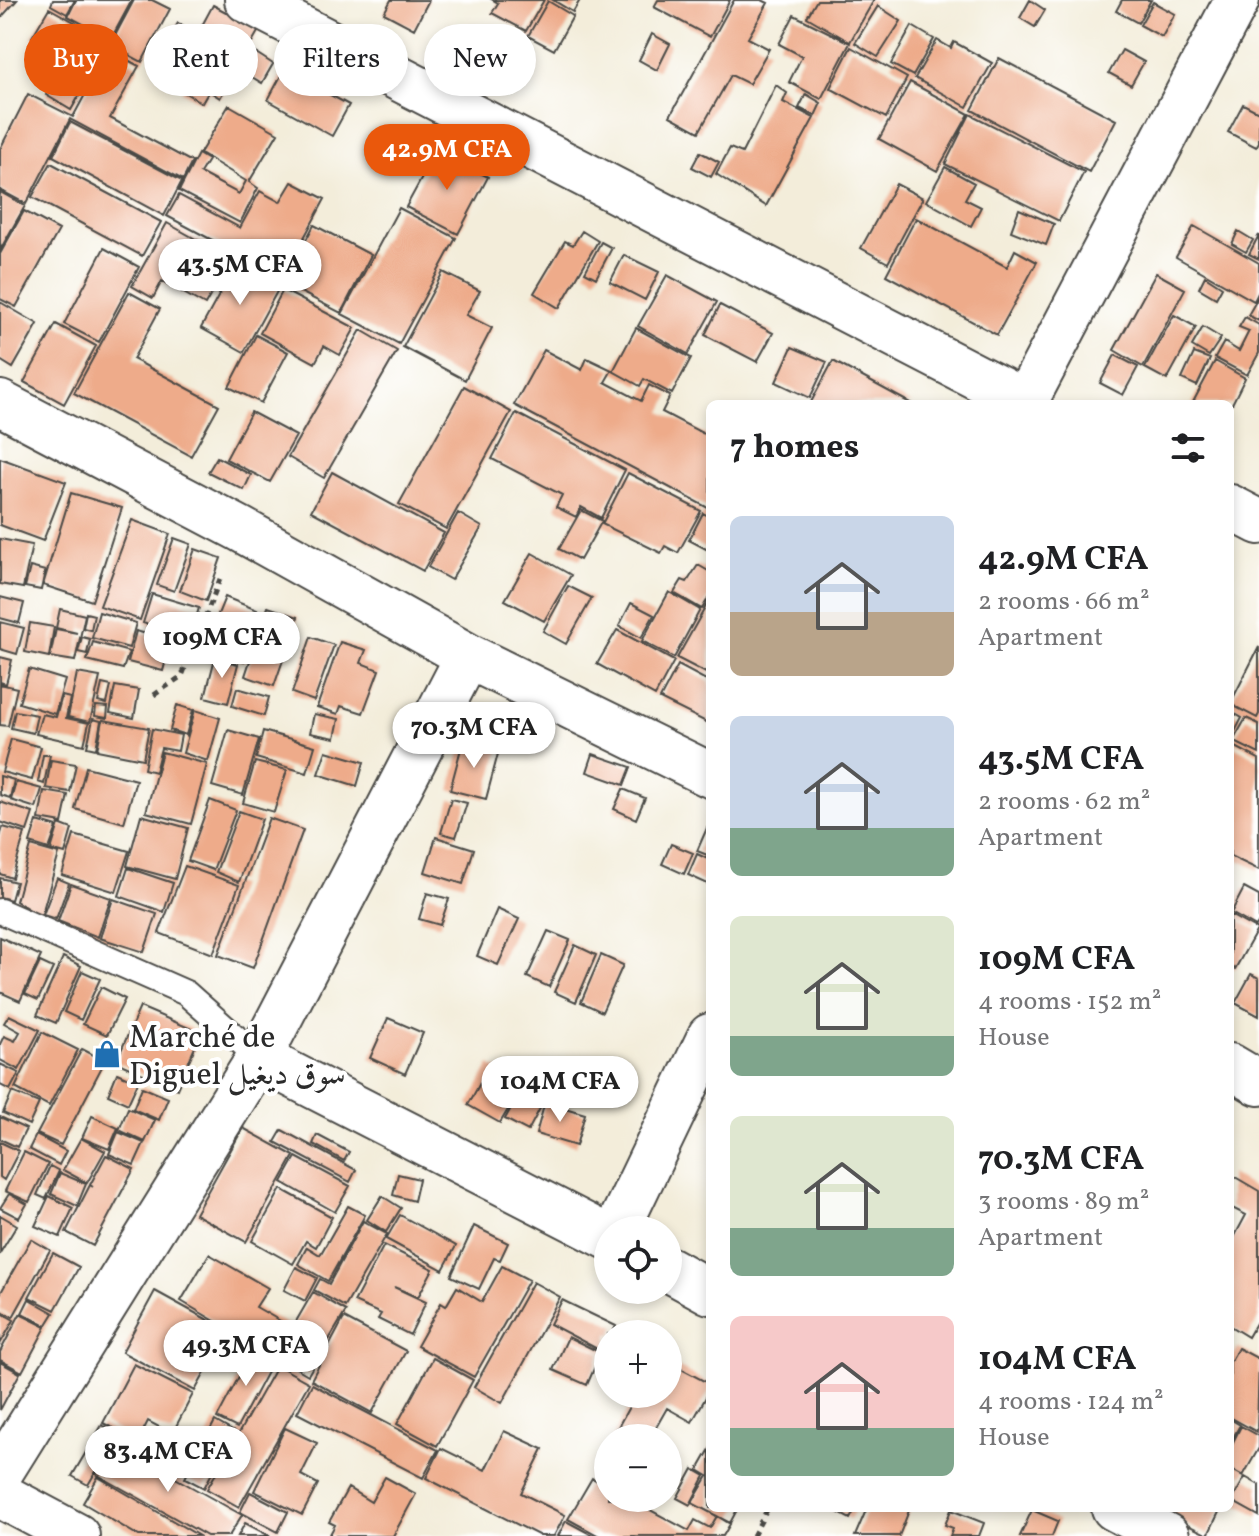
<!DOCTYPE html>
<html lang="en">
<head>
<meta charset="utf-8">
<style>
	body { margin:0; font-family:Vollkorn,Amiri,serif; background:#f6f6f6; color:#202124; height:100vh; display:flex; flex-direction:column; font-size:30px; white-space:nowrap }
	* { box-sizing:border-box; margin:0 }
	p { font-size:26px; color:#757577 }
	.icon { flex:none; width:44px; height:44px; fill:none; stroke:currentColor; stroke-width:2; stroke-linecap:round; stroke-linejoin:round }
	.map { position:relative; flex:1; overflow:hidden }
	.details { position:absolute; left:706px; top:400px; width:528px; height:1112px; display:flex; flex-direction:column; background:#fff; border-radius:12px; box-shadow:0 4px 12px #0003 }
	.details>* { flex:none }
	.top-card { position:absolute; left:24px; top:24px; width:562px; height:72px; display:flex; gap:16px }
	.controls { position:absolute; left:594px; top:1216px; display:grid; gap:16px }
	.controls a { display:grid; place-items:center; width:88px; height:88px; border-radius:50%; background:#fff; box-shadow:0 4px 12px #0003; font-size:40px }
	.price { position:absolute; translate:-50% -68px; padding:0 18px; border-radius:28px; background:#fff; color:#222; font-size:26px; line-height:52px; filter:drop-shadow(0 2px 4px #0008) }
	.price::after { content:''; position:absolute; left:50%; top:48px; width:24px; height:18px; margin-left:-12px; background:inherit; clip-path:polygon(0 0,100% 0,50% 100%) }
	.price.active { background:#ea580c; color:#fff }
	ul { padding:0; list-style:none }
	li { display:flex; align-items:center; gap:24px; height:200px; padding:0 24px }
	li span { display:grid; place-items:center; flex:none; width:224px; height:160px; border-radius:12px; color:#555 }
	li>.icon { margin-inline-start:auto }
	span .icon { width:96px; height:96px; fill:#fffc; stroke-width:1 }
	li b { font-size:34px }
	h2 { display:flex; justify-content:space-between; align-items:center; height:96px; padding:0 24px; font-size:34px }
	.chip { padding:0 28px; border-radius:36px; background:#fff; box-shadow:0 4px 12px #0003; font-size:28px; line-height:72px }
	.chip.active { background:#ea580c; color:#fff }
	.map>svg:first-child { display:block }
	.building { fill:#eeab8a }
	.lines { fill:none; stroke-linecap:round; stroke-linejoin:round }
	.service-casing { stroke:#494845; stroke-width:28 }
	.minor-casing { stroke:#494845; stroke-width:48 }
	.path { stroke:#494845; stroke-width:5; stroke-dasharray:6 6; stroke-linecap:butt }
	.service { stroke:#fff; stroke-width:24 }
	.minor { stroke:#fff; stroke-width:44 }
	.labels { text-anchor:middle; stroke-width:8; stroke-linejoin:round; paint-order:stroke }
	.poi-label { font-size:32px; fill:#2b2b2b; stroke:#fff; text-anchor:start }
</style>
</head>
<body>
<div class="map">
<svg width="1259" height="1536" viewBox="0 0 1259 1536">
	<rect width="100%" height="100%" fill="#fff"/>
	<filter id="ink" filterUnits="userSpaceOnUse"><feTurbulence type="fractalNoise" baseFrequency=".0125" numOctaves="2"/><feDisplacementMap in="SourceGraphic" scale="16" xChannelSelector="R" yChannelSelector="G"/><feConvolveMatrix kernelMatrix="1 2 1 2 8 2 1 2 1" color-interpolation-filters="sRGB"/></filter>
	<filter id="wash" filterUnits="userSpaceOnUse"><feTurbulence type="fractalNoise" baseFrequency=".006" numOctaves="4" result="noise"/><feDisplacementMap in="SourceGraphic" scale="32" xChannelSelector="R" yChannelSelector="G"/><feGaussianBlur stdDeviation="1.8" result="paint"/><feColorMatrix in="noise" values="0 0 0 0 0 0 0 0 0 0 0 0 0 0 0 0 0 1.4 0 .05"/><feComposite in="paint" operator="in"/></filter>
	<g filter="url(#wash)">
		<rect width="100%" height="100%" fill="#f3edda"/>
		<g id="blocks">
			<path class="building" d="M0,0H17L0,19Z
				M53,0H75L67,14L51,5Z
				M76,0H132L111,39L68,16Z
				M134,0H152L170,9L142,62L110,45Z
				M391,0H429L414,29L384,13Z
				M493,0H544L526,31L492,13L498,3Z
				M553,0H580L573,12Z
				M658,0H730L710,37L654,7Z
				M734,0H762L768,3L748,38L769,49L749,84L731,75L699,132L670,116Z
				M817,0H874L850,42L807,17Z
				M1030,0L1045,10L1035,27L1020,18Z
				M1122,0H1151L1138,23L1116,11Z
				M548,1L573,16L554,50L528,36Z
				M1153,2L1175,14L1162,37L1140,25Z
				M213,5L259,30L220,98L209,91L202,103L182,91L195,68L162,49L178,23L198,33Z
				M878,6L901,21L878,57L855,43Z
				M49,8L110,42L71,110L46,95L68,57L32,37Z
				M794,15L850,43L821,99L789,82L802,56L779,44Z
				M912,26L934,39L913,76L891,64Z
				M652,34L670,44L657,70L639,60Z
				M937,40L951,48L954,42L992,63L967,107L915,78Z
				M851,47L907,78L886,118L830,88Z
				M109,50L139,66L110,118L192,162L183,180L70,119L26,204L0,190V149L28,94L73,117Z
				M1122,50L1144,62L1131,85L1109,73Z
				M253,51L273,64L262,83L242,71Z
				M999,58L1116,120L1089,172L972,110Z
				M284,70L349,105L332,136L268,100Z
				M910,82L969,114L937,171L879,139Z
				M776,85L787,93L783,102L814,118L766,206L716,174L730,148L742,153Z
				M806,94L821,103L815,116L799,108Z
				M1243,104L1259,112V142L1256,147L1228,132Z
				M229,105L278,133L249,182L258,188L240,223L179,191L198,154L208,160L200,173L239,194L246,181L200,153Z
				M970,114L1084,172L1059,221L945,164Z
				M70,122L182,181L164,216L53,156Z
				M437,150L488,177L458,234L406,207Z
				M700,152L719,162L711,177L692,167Z
				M51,163L161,222L142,256L32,197Z
				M945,167L974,183L965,199L981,207L971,226L926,201Z
				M292,182L325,199L280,282L226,254L229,249L167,216L179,195L240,228L260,191L280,202Z
				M896,184L923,198L888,263L861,248Z
				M0,192L25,206L0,250Z
				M399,208L456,238L399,344L342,314Z
				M1019,209L1054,224L1046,245L1011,231Z
				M24,211L59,230L16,307L0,299V254Z
				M916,218L1007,267L1015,250L1037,262L997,335L886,275Z
				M167,223L231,259L205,305L162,281L153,298L132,286Z
				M314,225L371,255L341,313L283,283Z
				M1194,226L1259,263V291L1254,301L1176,257Z
				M582,231L598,241L559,308L534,293L565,241L573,245Z
				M1238,231L1253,240L1246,252L1232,244Z
				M1259,235V259L1249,254Z
				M601,242L612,248L596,278L585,272Z
				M104,248L139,267L99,342L64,324Z
				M624,255L659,272L645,300L610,282Z
				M237,262L280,286L244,352L201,328Z
				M443,272L480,291L466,315L492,328L465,380L403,347Z
				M1156,273L1185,289L1143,367L1114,350Z
				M667,275L717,302L688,354L638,326Z
				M1205,276L1222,287L1216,298L1199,288Z
				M283,290L355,328L340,355L324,346L315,363L260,333Z
				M129,292L160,309L133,359L219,405L191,456L74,393Z
				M1259,296V321L1248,315Z
				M0,302L38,324L13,368L0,360Z
				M720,305L773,333L757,362L705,335Z
				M1174,315L1196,327L1167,380L1145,368Z
				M1245,317L1259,325V353L1247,375L1215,358L1224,342L1239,351L1249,331L1239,327Z
				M56,324L96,346L64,404L24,382Z
				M1203,327L1221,338L1209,356L1192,346Z
				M636,328L691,358L672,394L644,379L640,386L613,371Z
				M361,330L397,351L324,478L288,457Z
				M256,335L288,352L261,403L229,387Z
				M792,347L827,362L810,398L776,382Z
				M544,350L582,370L587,358L612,370L605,382L641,401L649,385L670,396L662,412L710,437V509L514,405Z
				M1194,353L1210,359L1197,386L1182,379Z
				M1115,355L1138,367L1123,395L1100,383Z
				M833,361L912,404H810Z
				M1215,361L1245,378L1232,404H1192Z
				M464,386L511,412L446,529L399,504Z
				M251,412L296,436L270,482L226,459Z
				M516,413L625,470L601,518L581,507L576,517L556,507L562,495L492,459Z
				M217,457L251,475L244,490L208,472Z
				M0,458L66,482L43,541L0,525Z
				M332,472L444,533L423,571L311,511Z
				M628,473L701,511L678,553L665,546L661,553L602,524Z
				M71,493L122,508L92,601L43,585Z
				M581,510L602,521L580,560L559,549Z
				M458,513L482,527L451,580L428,567Z
				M703,513L710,517V551L689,540Z
				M132,520L170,534L140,620L100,606Z
				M174,538L191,544L174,591L157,585Z
				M0,539L32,545L23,588L0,584Z
				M195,549L221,558L206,601L180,591Z
				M532,553L571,575L544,621L505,600Z
				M698,565L710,572V595L702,609L674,593L682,580L687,582Z
				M30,567L45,571L41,590L25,587Z
				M568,586L592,598L566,644L543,631Z
				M669,592L700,610L674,658L642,641Z
				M152,594L199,608L190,637L143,623Z
				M0,597L24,603L19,623L0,618Z
				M225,597L257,610L245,637L214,624Z
				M710,599V675L677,658Z
				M631,603L654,615L641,638L619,626Z
				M268,607L298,617L274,686L245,676Z
				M60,609L85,615L75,661L50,657L56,629L77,633L56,628Z
				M99,612L136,623L129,648L92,638Z
				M86,613L94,615L91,630L83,628Z
				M0,622L24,628L17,654L0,649Z
				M30,623L54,627L49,657L25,652Z
				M617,630L674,661L655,696L597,664Z
				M136,631L171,641L163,671L128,662Z
				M226,633L251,643L244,661L219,651Z
				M82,637L90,639L87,654L78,652Z
				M311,637L334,645L314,701L292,693Z
				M93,642L129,652L123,669L87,660Z
				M340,642L366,650L361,663L379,670L363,713L341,706L338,714L317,707Z
				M1259,647V714L1257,718L1230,704Z
				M0,657L12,660L6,684L0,682Z
				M215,658L238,664L228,703L205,697Z
				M678,665L710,682V724L660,699Z
				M29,669L65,680L55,714L19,703Z
				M77,673L100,677L90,722L68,717Z
				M0,684L17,688L8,726L0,725Z
				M102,684L111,686L107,704L98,702Z
				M115,686L139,690L134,718L110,713Z
				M237,688L269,697L264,716L232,706Z
				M62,696L70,698L66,718L89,723L84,745L36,734L42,714L56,717Z
				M177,705L193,710L186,735L170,730Z
				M96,706L108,707L107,718L95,716Z
				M195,710L220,718L208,761L183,753Z
				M15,711L37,715L33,733L11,728Z
				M1230,711L1242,718L1230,741Z
				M314,714L339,719L335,738L310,733Z
				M494,717L516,726L507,747L485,737Z
				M1246,718L1259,724V754L1233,741Z
				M93,719L101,721L96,749L87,747Z
				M103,720L149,728L143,759L97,750Z
				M152,729L181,735L178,751L161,748L155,772L144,769Z
				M228,730L259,739L243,795L212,786Z
				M263,731L315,746L307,773L256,758Z
				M11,739L41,747L32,780L2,772Z
				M463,741L499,750L486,799L450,790Z
				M1230,744L1259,759V870L1230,856Z
				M326,751L364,762L357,786L318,774Z
				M162,752L207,764L191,824L146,812Z
				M593,754L631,767L624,785L587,772Z
				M43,755H50L44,784L38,782Z
				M51,760L76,764L70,792L46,788Z
				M255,762L287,770L274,812L243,803Z
				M86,767L136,780L124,823L75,809Z
				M0,776L14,780L10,798L0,795Z
				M16,782L42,789L36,808L11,800Z
				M623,789L645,798L636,819L614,809Z
				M44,791L68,795L62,823L39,819Z
				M451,799L467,803L456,837L441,833Z
				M210,800L236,810L213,870L188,861Z
				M0,802L33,813L27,831L0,822Z
				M239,811L262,819L239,882L216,872Z
				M141,815L188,828L175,879L127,866Z
				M269,818L303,830L253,968L218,955Z
				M37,821L57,827L49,849L30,843Z
				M59,824L72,829L65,854L51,850Z
				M3,827L25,833L12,878L0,874V837Z
				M707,828L710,829V856L697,851Z
				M74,835L129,851L116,892L62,875Z
				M436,837L474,849L463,884L425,872Z
				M671,844L693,853L684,874L662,864Z
				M31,846L59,854L41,917L16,901Z
				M697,854L710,860V885L688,875Z
				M185,866L239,885L213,954L159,933Z
				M128,868L173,883L164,912L119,896Z
				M0,878L16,882L11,900L0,897Z
				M57,878L69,883L56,919L43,915Z
				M71,884L111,898L98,937L58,921Z
				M1244,888L1259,896V922L1256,927L1231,913Z
				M427,893L449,899L440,925L419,919Z
				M113,899L157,914L144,952L100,938Z
				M497,909L519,919L498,965L477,956Z
				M1230,915L1257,930L1235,969L1230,966Z
				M548,931L570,940L549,987L527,977Z
				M0,937L41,956L20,1001L0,992Z
				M575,945L596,955L576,1002L554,992Z
				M601,955L623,965L602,1012L581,1002Z
				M63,957L81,966L56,1023L37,1015Z
				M40,962L53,968L38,1000L25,994Z
				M82,971L100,979L81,1020L64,1012Z
				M1251,974L1259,978V1016L1235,1003Z
				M101,987L125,999L107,1035L83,1024Z
				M140,1007L201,1033L177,1089L116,1062Z
				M9,1015L40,1030L19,1070L0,1060V1044L4,1036L15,1041L20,1032L4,1023Z
				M388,1018L423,1033L405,1074L370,1058Z
				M42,1032L78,1050L49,1106L15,1088Z
				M82,1049L105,1061L61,1145L37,1134Z
				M0,1064L19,1073L10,1090L0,1085Z
				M490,1065L523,1084L500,1123L468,1105Z
				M117,1073L138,1082L128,1104L108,1095Z
				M142,1087L168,1098L159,1120L133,1109Z
				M522,1088L545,1099L528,1131L505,1119Z
				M12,1092L39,1103L29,1125L3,1113Z
				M545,1102L585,1114L576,1146L536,1134Z
				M128,1108L155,1120L145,1142L119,1130Z
				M92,1116L118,1128L109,1149L82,1138Z
				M0,1117L26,1129L17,1147L0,1139Z
				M243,1128L294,1156L246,1242L195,1214Z
				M282,1130L356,1170L350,1182L275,1142Z
				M118,1132L144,1143L134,1165L109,1154Z
				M36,1135L66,1151L59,1165L29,1149Z
				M317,1135L349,1152L344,1161L313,1144Z
				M81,1138L105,1151L87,1183L63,1170Z
				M0,1142L19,1151L4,1180L0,1177Z
				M24,1152L48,1164L29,1202L5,1191Z
				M106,1155L134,1169L93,1246L66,1232L90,1185L93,1187L90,1185Z
				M296,1157L350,1186L335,1212L282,1182Z
				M50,1166L59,1171L46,1199L37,1195Z
				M60,1173L86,1184L77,1206L51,1194Z
				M398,1174L419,1179L414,1201L393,1195Z
				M1230,1174L1259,1191V1318L1248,1337L1230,1326V1245L1246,1215L1230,1207Z
				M281,1189L332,1217L316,1247L306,1241L293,1264L252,1241Z
				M9,1194L27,1204L19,1218L0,1208Z
				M49,1196L73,1208L60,1237L35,1226Z
				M382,1196L401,1208L386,1232L367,1220Z
				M348,1206L365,1215L328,1281L298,1264L307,1247L320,1255Z
				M0,1215L17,1225L0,1253Z
				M400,1215L456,1246L443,1270L386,1239Z
				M363,1221L387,1234L345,1307L314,1290L320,1279L329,1284Z
				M474,1226L508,1243L500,1260L494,1258L479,1289L451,1276Z
				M31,1239L50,1250L13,1317L0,1310V1294Z
				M384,1245L433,1269L418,1297L394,1287L426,1302L410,1335L378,1319L381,1314L354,1302Z
				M53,1253L79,1267L55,1310L29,1297Z
				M209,1254L268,1288L256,1307L291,1327L274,1356L181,1301Z
				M502,1266L529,1280L474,1377L417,1346L441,1303L446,1306L457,1287L482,1302Z
				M296,1267L317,1278L305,1301L284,1290Z
				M533,1282L560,1297L502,1403L474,1387Z
				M155,1291L228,1331L195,1391L122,1352Z
				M313,1292L346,1311L308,1375L276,1356Z
				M29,1299L54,1313L46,1326L22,1313Z
				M562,1300L616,1326L612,1334H608V1342L603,1352L550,1324Z
				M0,1312L14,1320L0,1344Z
				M20,1314L46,1327L22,1372L0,1360V1352Z
				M344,1318L406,1351L372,1413L311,1380Z
				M568,1337L601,1353L587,1385L553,1370Z
				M254,1348L274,1359L237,1428L217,1418Z
				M1238,1348L1259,1359L1257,1432L1230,1417V1362Z
				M433,1358L473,1380L437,1446L397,1424Z
				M0,1362L20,1373L0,1410Z
				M668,1362L710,1384V1390L692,1422L667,1408L650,1438H612L636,1394H668Z
				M134,1364L193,1394L172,1434L148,1421L138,1441L103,1423Z
				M277,1365L309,1383L239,1507L207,1489Z
				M312,1384L438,1450L423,1478L297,1413Z
				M1230,1419L1240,1425L1230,1443Z
				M215,1421L234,1432L204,1488L185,1478Z
				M102,1425L118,1434L88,1485L72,1476Z
				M1241,1426L1259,1436V1448L1243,1476L1230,1469V1448Z
				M285,1428L317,1443L301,1475L318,1484L302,1515L254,1491Z
				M504,1431L543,1449L521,1493L565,1515L554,1536H540L426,1478L441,1448L485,1470Z
				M114,1444L242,1515L229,1536H207L96,1474Z
				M150,1444L169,1454L162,1466L142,1456Z
				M608,1444V1466L598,1460Z
				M710,1449V1508H738L730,1523L692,1503L708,1476L698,1470Z
				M693,1469L705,1476L690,1505L677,1498Z
				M98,1477L199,1536H139L83,1503Z
				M385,1477L416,1494L393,1536H329L335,1525L329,1522L348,1488L371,1502Z
				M1245,1477L1259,1485V1516L1232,1501Z
				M592,1478L608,1487V1498H628L689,1531L695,1520L710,1528L717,1516L730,1524L723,1536H599L568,1519Z
				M250,1492L288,1512L278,1532L240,1512Z
				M830,1508H856L850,1519Z
				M867,1508H910L899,1536H855Z
				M1153,1508H1221L1208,1535Z
				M951,1510L984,1523L979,1536H950L953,1528L945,1525Z
				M1032,1510L1058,1521L1052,1536H1020Z
				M566,1521L594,1536H558Z
				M245,1523L270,1536H238Z"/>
		</g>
	</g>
	<g filter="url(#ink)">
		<use href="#blocks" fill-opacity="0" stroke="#494845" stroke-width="2"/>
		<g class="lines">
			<defs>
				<path id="service" d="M0,911L186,993L259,1058"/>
				<path id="minor" d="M247,0L1029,404
					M0,403L240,529L468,656L710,775
					M1024,404L1237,0
					M1230,507L1259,522
					M259,1058L608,1237
					M1230,1066L1259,1083
					M617,1230L710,1036
					M668,1269L710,1292
					M0,1473L259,1058L468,656
					M0,1495L77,1536
					M1114,1508L1167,1536"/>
			</defs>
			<use href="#service" class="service-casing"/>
			<use href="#minor" class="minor-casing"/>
			<path class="path" d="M154,695L182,676L222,574
				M753,1536L768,1508"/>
			<use href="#service" class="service"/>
			<use href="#minor" class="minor"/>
		</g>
	</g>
	<defs>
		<symbol id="shop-bare" viewBox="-9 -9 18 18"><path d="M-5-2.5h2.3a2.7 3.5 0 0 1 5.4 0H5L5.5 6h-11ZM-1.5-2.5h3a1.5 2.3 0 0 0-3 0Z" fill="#1f6fb2" stroke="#fff" stroke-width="2.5" paint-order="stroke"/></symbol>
	</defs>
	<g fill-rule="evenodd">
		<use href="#shop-bare" x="87" y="1034" width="40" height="40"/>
	</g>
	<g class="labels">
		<g class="poi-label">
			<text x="129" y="1047">Marché de<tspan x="129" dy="37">Diguel سوق ديغيل</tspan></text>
		</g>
	</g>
</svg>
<div class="controls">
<a><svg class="icon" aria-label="locate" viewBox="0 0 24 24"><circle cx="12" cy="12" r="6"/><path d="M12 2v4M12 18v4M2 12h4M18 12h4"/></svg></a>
<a>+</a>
<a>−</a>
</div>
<b class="price active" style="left:447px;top:192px">42.9M CFA</b>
<b class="price" style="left:240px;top:307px">43.5M CFA</b>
<b class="price" style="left:222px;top:680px">109M CFA</b>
<b class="price" style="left:474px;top:770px">70.3M CFA</b>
<b class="price" style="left:560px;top:1124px">104M CFA</b>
<b class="price" style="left:246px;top:1388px">49.3M CFA</b>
<b class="price" style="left:168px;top:1494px">83.4M CFA</b>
<div class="top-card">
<a class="chip active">Buy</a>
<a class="chip">Rent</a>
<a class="chip">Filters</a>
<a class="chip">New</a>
</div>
<section class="details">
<h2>7 homes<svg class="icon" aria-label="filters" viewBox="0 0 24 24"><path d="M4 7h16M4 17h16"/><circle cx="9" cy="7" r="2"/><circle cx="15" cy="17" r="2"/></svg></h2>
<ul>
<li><span style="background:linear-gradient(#c9d6e8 60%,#b9a48a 0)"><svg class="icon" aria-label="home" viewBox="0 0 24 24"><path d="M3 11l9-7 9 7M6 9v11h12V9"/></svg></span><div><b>42.9M CFA</b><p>2 rooms · 66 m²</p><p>Apartment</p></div></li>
<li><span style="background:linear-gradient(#c9d6e8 70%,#7fa58c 0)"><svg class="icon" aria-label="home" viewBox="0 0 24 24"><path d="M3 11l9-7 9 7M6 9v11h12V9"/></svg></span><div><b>43.5M CFA</b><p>2 rooms · 62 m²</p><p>Apartment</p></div></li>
<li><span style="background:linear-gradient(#dfe7d0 75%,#7fa58c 0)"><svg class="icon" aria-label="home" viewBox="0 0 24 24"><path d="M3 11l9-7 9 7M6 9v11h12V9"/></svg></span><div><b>109M CFA</b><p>4 rooms · 152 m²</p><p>House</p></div></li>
<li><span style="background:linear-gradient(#dfe7d0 70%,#7fa58c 0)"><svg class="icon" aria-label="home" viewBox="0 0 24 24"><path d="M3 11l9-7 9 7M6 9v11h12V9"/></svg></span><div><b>70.3M CFA</b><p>3 rooms · 89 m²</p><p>Apartment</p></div></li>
<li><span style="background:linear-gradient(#f6c9c9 70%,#7fa58c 0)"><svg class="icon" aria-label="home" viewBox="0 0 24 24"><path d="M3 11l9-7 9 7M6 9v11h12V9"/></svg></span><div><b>104M CFA</b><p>4 rooms · 124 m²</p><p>House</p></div></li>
</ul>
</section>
</div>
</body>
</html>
